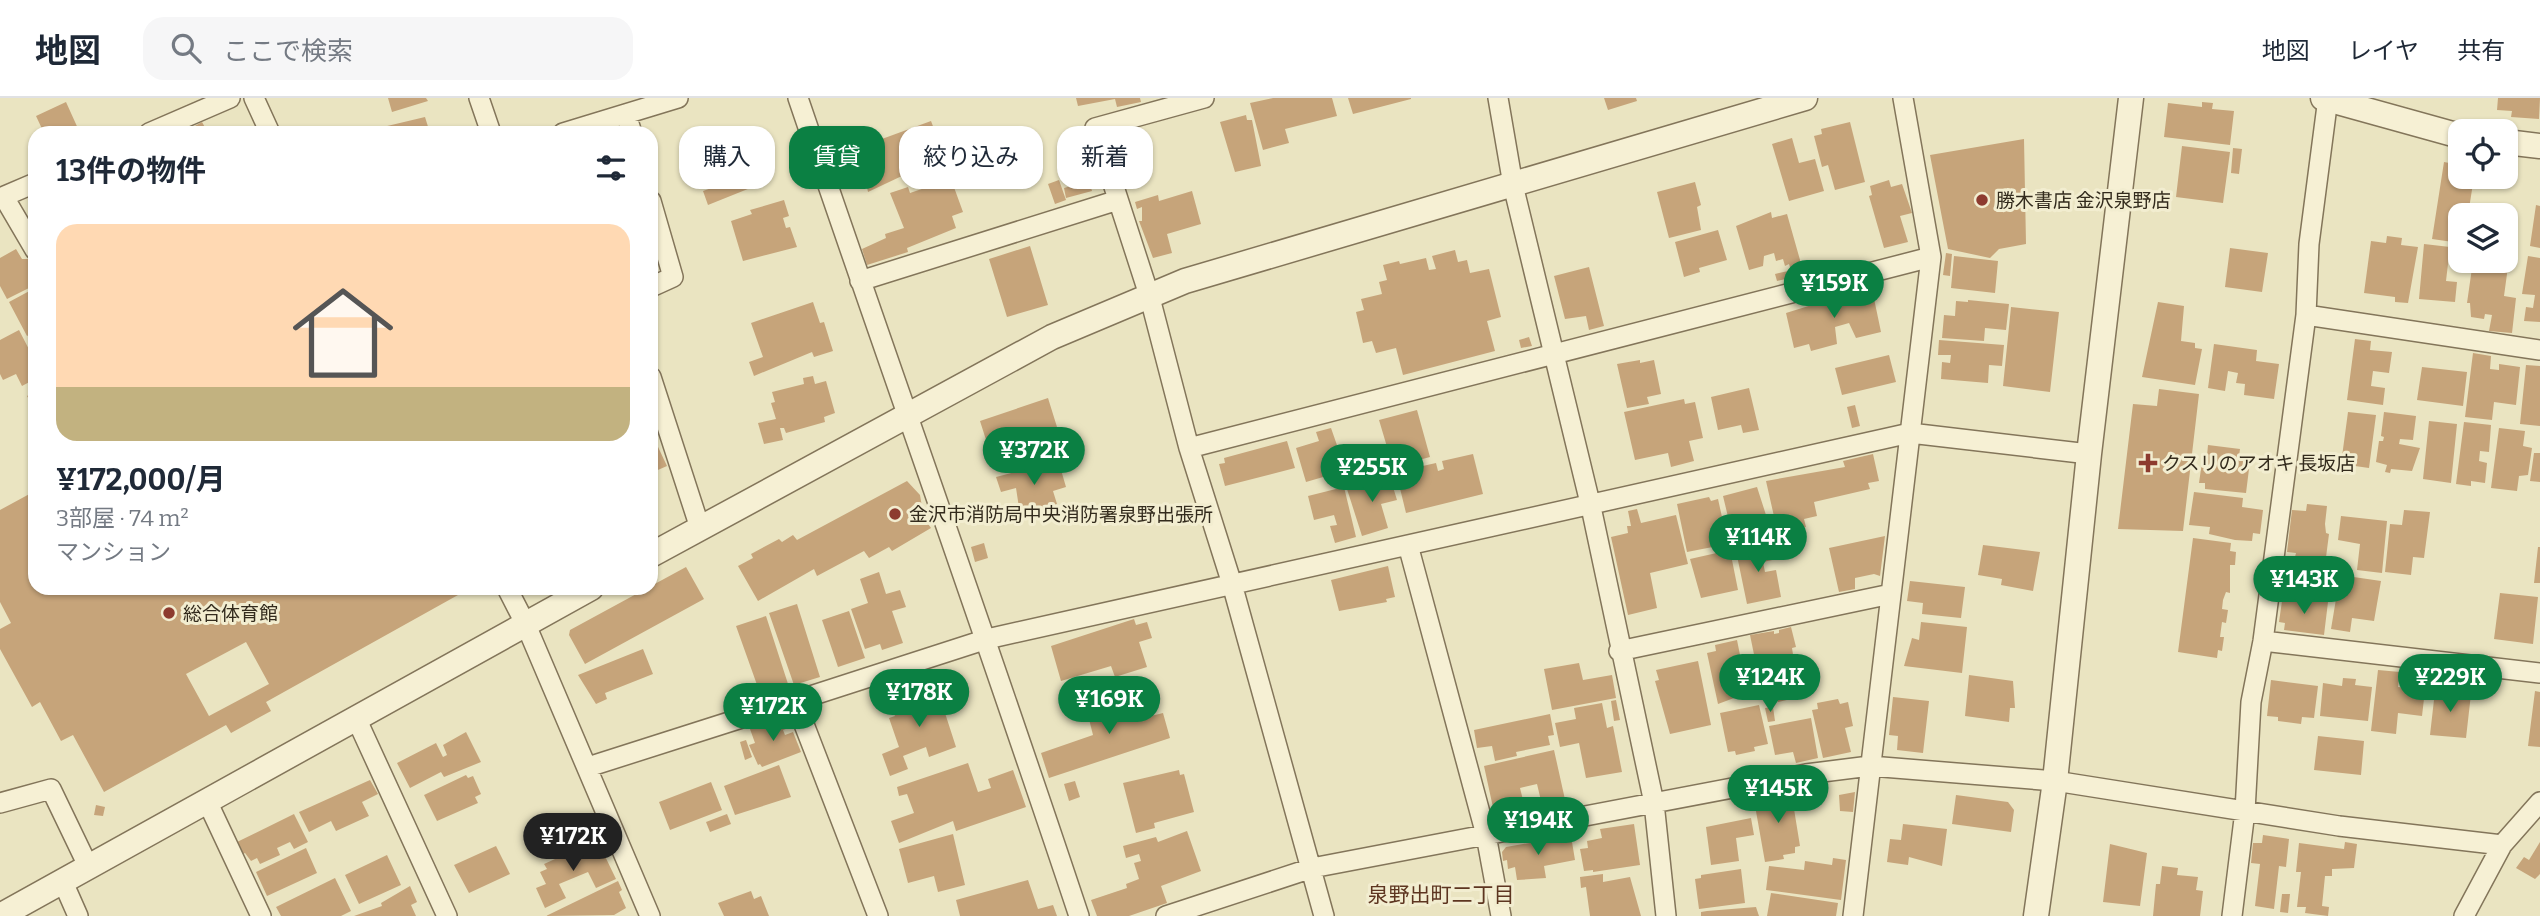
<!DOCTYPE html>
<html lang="ja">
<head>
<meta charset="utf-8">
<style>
	body { margin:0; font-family:Bitter,"Noto Sans JP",serif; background:#f6f6f7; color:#1f2937; height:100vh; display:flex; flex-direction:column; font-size:26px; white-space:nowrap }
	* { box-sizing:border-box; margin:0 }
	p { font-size:23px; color:#747a83 }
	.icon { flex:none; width:38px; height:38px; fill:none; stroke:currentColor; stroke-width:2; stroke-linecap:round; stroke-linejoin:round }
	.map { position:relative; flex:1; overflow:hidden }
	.details { position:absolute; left:28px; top:28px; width:630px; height:469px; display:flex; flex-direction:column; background:#fff; border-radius:21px; box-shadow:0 2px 5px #0004 }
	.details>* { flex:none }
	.hud { position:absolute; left:679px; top:28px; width:665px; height:63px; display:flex; gap:14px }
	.tools { position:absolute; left:2448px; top:21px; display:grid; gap:14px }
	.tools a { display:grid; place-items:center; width:70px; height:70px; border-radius:14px; background:#fff; box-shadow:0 2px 5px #0004; font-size:35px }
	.price { position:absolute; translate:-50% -60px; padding:0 16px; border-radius:24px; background:#0b8043; color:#fff; font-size:23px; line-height:46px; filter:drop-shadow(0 2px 4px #0008) }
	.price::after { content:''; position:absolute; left:50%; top:42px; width:21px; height:16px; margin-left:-10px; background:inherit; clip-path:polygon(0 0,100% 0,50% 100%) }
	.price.on { background:#222; color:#fff }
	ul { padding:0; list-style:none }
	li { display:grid; align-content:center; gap:14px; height:371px; padding:0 28px }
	li span { display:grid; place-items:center; height:217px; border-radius:21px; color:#555 }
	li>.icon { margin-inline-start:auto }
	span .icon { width:126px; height:126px; fill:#fffc; stroke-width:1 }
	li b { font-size:30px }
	h2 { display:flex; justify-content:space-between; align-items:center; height:84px; padding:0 28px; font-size:30px }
	.pill { padding:0 24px; border-radius:21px; background:#fff; box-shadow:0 2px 5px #0004; font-size:24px; line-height:63px }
	.pill.on { background:#0b8043; color:#fff }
	header { display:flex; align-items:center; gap:42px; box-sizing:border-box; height:98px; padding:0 35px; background:#fff; border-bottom:2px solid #e0e1e3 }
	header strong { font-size:33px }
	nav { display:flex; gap:38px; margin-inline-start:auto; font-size:24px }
	.search { width:490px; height:63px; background:#f6f6f7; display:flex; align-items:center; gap:18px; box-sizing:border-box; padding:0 24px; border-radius:21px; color:#747a83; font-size:26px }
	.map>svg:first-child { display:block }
	.building { fill:#c6a47a; fill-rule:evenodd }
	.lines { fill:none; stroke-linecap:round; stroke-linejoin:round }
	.minor-casing { stroke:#83755a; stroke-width:22 }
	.tertiary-casing { stroke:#83755a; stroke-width:27 }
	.minor { stroke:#f6f0d4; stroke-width:19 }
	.tertiary { stroke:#f6f0d4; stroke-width:24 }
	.poi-dot { fill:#8d3b2f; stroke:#f2edd0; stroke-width:2.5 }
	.labels { text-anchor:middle; stroke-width:6; stroke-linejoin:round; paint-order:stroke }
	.poi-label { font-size:19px; fill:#332b1d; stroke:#f2edd0; text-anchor:start }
	.neighbourhood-label { font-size:21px; fill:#5d3520; stroke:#f2edd0 }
</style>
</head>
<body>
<header>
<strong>地図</strong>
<div class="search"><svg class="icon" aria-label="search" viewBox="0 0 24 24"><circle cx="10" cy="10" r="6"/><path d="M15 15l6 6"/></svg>ここで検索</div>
<nav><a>地図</a><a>レイヤ</a><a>共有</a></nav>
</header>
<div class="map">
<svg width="2540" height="818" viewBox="0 0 2540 818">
	<rect width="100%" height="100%" fill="#eae4c1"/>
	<path class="building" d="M388,0H426L428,3L392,14Z
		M1076,0H1140L1141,4L1117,9L1115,1L1078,8Z
		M1273,0H1332L1337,18L1285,31L1289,45L1263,52L1250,5Z
		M1348,0H1411V1L1353,16Z
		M1604,0H1636L1637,3L1608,12Z
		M2498,0H2540L2539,21L2511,19L2512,13L2497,12Z
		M66,4L80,35H44L36,18Z
		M2202,4L2213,5L2212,11L2234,13L2230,47L2164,39L2168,5L2202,9Z
		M1246,17L1247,22H1252L1261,68L1235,74L1220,24Z
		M425,19L430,35H378L384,32L383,29Z
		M931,23L942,52L921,60L923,68L868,94L860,57L874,52L871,45Z
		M202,24L208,35H196L193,29Z
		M1850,24L1865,84L1835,92L1828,67L1822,69L1814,38L1822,36L1821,31Z
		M1792,40L1799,65L1815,61L1824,93L1789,103L1772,46Z
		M2024,41L2026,146L1999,151L1990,160L1948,151L1930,57Z
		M2182,48L2230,54L2223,105L2176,99Z
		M756,49L768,83L708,107L703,93L723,86L716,62Z
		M2233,50L2242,51L2239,76L2231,75Z
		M2444,64L2460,67V79H2474L2468,117H2460V145L2432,141Z
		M951,81L963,114L952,118L956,130L907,150L908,154L867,167L862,151L886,140L885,136L904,130L890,95L908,89L910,95Z
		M1059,82L1066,102L1055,106L1048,86Z
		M1889,82L1891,89L1902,86L1912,115L1900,118L1908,144L1884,150L1869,98L1872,97L1870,88Z
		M1089,83L1092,93L1066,100L1064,90Z
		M1695,84L1701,107L1697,109L1701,132L1669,140L1657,94Z
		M1192,93L1201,126L1167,136L1172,155L1153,160L1139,123H1142V109L1137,111L1135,104L1158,97L1159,103Z
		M784,102L789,118L783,120L786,130L790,129L797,149L743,163L731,123L752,116L750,112Z
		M2536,107L2540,108V150L2530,148Z
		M1771,114L1772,120L1787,116L1804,176L1793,179L1789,166L1785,168L1783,161L1776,163L1774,155L1764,158L1763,168L1749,172L1736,128Z
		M1718,132L1727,162L1699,170L1700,174L1684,179L1675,144Z
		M2387,138L2402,140L2401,147L2418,149L2408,205L2395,204V199L2364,195L2371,143L2386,145Z
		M2424,146L2450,149L2446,183L2457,184L2455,204L2419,201Z
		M1030,148L1048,207L1007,219L989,161Z
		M2230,150L2268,155L2262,194L2225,189Z
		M16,151L22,161H29L35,171V187L7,201L0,188V160Z
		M1455,152L1458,164L1467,162L1470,175L1489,171L1501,219L1487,223L1495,253L1403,277L1396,250L1376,255L1372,243L1363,245L1356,214L1364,212L1361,201L1382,196L1379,184L1387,182L1383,167L1399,163L1400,166L1426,160L1429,172L1436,171L1432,158Z
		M2506,154H2510L2504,198L2516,200L2512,235L2489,233L2492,217L2485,216L2484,221L2471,219L2470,205H2467L2473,163H2506Z
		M1946,155L1952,156L1950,178L1943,177Z
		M1954,158L1998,163L1995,195L1951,190Z
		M2528,158L2540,160V224L2524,223L2526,209L2533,210L2535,197L2522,196Z
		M1589,169L1604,228L1589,232L1586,218L1565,221L1554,178Z
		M1788,173L1790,180L1777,183L1775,176Z
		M35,190V234L27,238L9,204Z
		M1872,191L1881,234L1856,240L1849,225L1835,229L1837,246L1811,253L1809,246L1794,250L1786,215L1828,202L1829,207L1844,204L1842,198Z
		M1968,202L2009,206L2006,232L1985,230L1984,243L1942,240L1944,217L1955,218L1956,203L1968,204Z
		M813,204L820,225L824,224L833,253L814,259L812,254L754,278L749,264L763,259L751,225Z
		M2158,204L2184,208L2181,243L2195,245V250L2202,251L2195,287L2142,279Z
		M2011,209L2059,214L2050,294L2003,288Z
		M19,232L35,263V281L22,288L16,276L3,282L0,276V242Z
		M1529,239L1532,248L1521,250L1519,242Z
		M2355,241L2371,243L2370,252L2392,254L2389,275L2373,273L2371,288L2385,290L2383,307L2347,302Z
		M1939,242L2004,247L2002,268L1989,267L1988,285L1941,281L1942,264L1950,265L1951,257H1938Z
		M2214,246L2257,252L2256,263L2279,266L2274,301L2244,297L2245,286L2236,285L2238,275L2228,273L2225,293L2208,290Z
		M2473,255L2491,258L2490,271L2499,272V266L2520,269L2516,307L2494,304L2492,322L2465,319Z
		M1889,257L1896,284L1842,297L1835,270Z
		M1640,262V265L1654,262L1661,296L1647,299L1649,306L1627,310L1617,266Z
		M2526,267L2540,268V328L2520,326Z
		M2422,269L2467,274L2463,308L2417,302Z
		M813,278L815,286L826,283L835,315L824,319L825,324L786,335L784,330H780L783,342L764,346L758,325L776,321L771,305L775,304L772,294L804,286L803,280Z
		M35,287V312L27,298L31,296L28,291Z
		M1749,290L1759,332L1743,335L1741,327L1718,332L1711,299Z
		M2159,291L2199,296L2183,433L2118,431L2133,306L2157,308Z
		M1048,300L1057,329L1054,330L1057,341L994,367L980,323Z
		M1684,301L1685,306L1695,304L1703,340L1689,343L1694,363L1671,369L1668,355L1635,362L1624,314Z
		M1855,307L1860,328L1852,330L1847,309Z
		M1417,312L1430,359L1393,369L1379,322Z
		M2348,314L2376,317L2369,370L2341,366Z
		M2384,314L2416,318L2413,342L2400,341L2399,346L2420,350L2412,373L2391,371L2390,375L2385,374L2387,367L2376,364L2379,343H2383L2384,339L2381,338Z
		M2429,323L2457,326L2451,385L2423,381Z
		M2464,324L2491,327L2489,354L2480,353L2479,363L2487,365L2485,385L2471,383V388L2456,386Z
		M1331,330L1346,373L1342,374L1344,380L1332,384L1330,377L1306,384L1296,350L1319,343L1316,334Z
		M2499,330L2525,333L2523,348L2532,350L2528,377L2519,378L2517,393L2491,390Z
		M651,334L667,368L651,375Z
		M1287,343L1295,370L1225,388L1219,366L1225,365L1224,360Z
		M2208,347L2240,351L2239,358L2246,359L2245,370L2249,371L2246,395L2205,391V385H2199L2203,357L2207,358Z
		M2534,355H2540V384L2530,383Z
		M1473,356L1483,396L1406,415L1396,374L1436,365L1438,373L1444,371L1442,363Z
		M1873,356L1879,383L1868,385L1870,391L1814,404L1817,418L1804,421L1806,429L1778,436L1766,383L1845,369L1843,363Z
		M1059,365L1066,389L1053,393L1057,406L1020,416L1016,390L1001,394L996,379L1027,371L1029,378Z
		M1389,376L1397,402L1381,406L1388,430L1362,438L1347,391Z
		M907,383L920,397L922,409L928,419L924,420L931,430L892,453L889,449L869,460L864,453L817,478L814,471L758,503L738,468L753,460L751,456L779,441L782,444L793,437L797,442Z
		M1344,389L1356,439L1335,445L1330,428L1337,427L1334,417L1314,422L1308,398Z
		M1757,389L1766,417L1757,419L1758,427L1769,424L1773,439L1735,448L1723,398Z
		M35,393V490H454L458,497L266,604L271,613L231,635L226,627L104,694L73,637L61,643L40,604L32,609L0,551V531L11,525L0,504V412ZM246,544L269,586L209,618L186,576Z
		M2194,394L2243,400L2242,409L2263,412L2260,436L2253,435L2252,443L2235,442L2209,436L2210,429L2189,427Z
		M1709,399L1711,403L1718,401L1728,446L1687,454L1677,406Z
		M2307,406L2327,408L2325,426L2326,435L2329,436L2325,467L2294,463L2296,455L2287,454L2292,412L2306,413Z
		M1637,411L1641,425L1676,417L1688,466L1650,475L1657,510L1628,517L1611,439L1628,435L1627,428H1631L1628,413Z
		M2404,412L2430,414L2424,460L2413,459L2411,477L2385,474L2390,426L2402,427Z
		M2341,418L2387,423L2382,475L2357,472L2360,446L2338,442Z
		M1885,438L1880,478L1874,476L1855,480V491L1839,494L1829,450Z
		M2193,440L2231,445L2230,453L2236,454L2235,467H2230V495L2226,494L2223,502L2222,511L2228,512L2226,525L2222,524L2220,539H2224L2222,553L2218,552L2217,560L2178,554Z
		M984,445L988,460L975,464L971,449Z
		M1774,445L1777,461L1763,464L1765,474L1776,472L1781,499L1747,506L1736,453Z
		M1983,447L2040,454L2033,493L2001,487L2002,481L1978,477Z
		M2538,449H2540V485H2534Z
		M1730,452L1738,492L1701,500L1690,461Z
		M1388,468L1395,499L1386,501L1387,504L1339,513L1331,482Z
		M686,469L704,501L585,566L569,537L570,532Z
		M879,474L886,496L900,492L906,509L892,513L903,545L882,552L880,546L865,551L851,511L868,505L860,481Z
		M2340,477L2381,483L2374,523L2352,520L2350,534L2331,531Z
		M1910,483L1965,489L1961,520L1922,516L1923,505L1907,503Z
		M2500,495L2538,499L2533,546L2494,541Z
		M2289,500L2328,504L2324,537L2284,532L2285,525L2279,524L2282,503H2288Z
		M797,506L820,579L794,587L769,515Z
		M849,513L865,560L838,569L822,522Z
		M766,518L789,589L761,598L736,528Z
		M1134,521L1136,527L1147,524L1152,540L1139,544L1147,569L1115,579L1111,568L1061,583L1051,548Z
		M1921,524L1967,529L1962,575L1904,568L1912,540L1919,542Z
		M1791,529L1796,549L1792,550L1794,563L1798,562L1802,584L1797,585L1800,599L1778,604L1776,592L1762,595L1750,537L1774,533V536L1779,535V532Z
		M1737,542L1741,562L1750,560L1758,597L1743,601L1742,597L1718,606L1707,555L1716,553L1715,547Z
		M643,551L653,576L605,595L607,601L596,606L578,577Z
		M1698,563L1711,627L1670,636L1655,583L1659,582L1656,572Z
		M1579,565L1583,582L1612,577L1616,600L1552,612L1544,571Z
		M2378,572L2400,574L2398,589L2425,592L2422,618L2398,615L2396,636L2371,633Z
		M1969,577L2013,583L2015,610H2010L2009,624L1965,618Z
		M2343,580L2356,581L2355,587L2372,589L2368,623L2320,618L2323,585L2342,588Z
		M2271,582L2318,588L2314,620L2302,619L2301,626L2278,623V619L2267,618Z
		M935,584L956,649L929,659L926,649L903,658L908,671L890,678L882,656L899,649L889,620L895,618L893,613L916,604L912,592Z
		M2435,593L2471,596L2466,640L2430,637Z
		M2535,593L2540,594V649L2528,648Z
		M1109,599L1112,611L1146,601L1151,618L1163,615L1170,640L1049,680L1041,655L1093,637L1087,613L1094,611L1092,604Z
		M1893,599L1929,603L1923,655L1897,652L1898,638L1889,637Z
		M1838,601L1840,606L1848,604L1853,628L1845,630L1851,654L1823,660L1812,612L1818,611L1817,605Z
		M1616,602L1620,622L1614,623L1611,603Z
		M1602,605L1607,630L1613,628L1622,674L1586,680L1579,645L1560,649L1555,625L1576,621L1574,610Z
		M1759,607L1768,646L1754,649L1755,653L1736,657L1735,653L1728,654L1720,615Z
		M1773,609L1775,623L1768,624L1765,610Z
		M1550,616L1554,637L1548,638L1550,647L1516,654L1517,658L1495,663L1492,648L1477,650L1474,632Z
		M1811,620L1818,660L1796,665L1793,654L1775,657L1769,628Z
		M774,622L777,630L785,624L790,626L791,629L783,632L785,637L793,634L801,654L762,669L760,666L758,667L749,647L755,645L750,631Z
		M466,634L481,664L444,679L441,674L410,690L397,665L436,645L443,659L447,657L443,647Z
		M2318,638L2364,643L2361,677L2314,672Z
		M746,642L752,659L745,662L740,644Z
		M1554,652L1566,706L1543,711L1537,686L1520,690L1526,714L1505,718L1503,712L1494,714L1484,668Z
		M968,665L978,694L991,690L988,681L1013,672L1026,709L956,733L953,723L899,745L891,723L914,715L907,696L899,698L897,689Z
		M779,667L791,699L735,717L724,688Z
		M1179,672L1180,677L1184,676L1194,714L1154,725L1155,730L1136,735L1123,685Z
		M466,677L468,680L473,678L481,696L475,699L478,705L437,723L424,697Z
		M370,682L378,696L362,704L369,718L336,733L331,723L309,734L299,714Z
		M1075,683L1080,699L1069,703L1064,686Z
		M711,684L722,712L670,732L659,704Z
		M1855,694L1853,714L1840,713L1839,697Z
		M1791,695L1792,697L1801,696L1803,710L1794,711L1800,748L1795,749V755L1783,757L1784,761L1765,764L1754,702Z
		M1956,697L2008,704L2014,712L2011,734L1952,726Z
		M96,707L105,709L103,718L94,717Z
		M294,716L308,744L294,751L290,744L277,750L280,757L260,766L257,760L251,763L245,755L243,756L237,744Z
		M727,716L731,726L710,734L706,724Z
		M1751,720L1754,737L1736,740L1739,763L1711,767L1706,729Z
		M1634,726L1640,767L1593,774V772L1584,773L1580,751L1588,750L1587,743L1602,740L1600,731Z
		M1903,726L1947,731L1942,768L1909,759L1908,767L1887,764L1890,741L1901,742Z
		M1187,733L1201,773L1161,788L1167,805L1129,818H1097L1091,802L1127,790L1126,786L1139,781L1134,765L1141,763L1139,756L1126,760L1123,748L1156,739L1158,744Z
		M953,736L965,787L938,794L934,778L908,785L899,751Z
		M2263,737L2289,741L2286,769L2279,768L2274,811L2255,808L2260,766L2251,765L2253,745H2262Z
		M1571,738L1575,762L1544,768L1546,780L1517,782L1515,769L1508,771L1507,762L1503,763L1502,754L1506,749Z
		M2345,744L2357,746L2354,770L2332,771V778H2325L2322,808L2329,809L2328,818L2305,815L2306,809H2297L2301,774H2296L2299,745L2344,751Z
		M2540,744V776L2535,781L2516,770L2524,759L2529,762Z
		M2110,746L2147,755L2140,808L2103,804Z
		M586,747L591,757L602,752L616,781L596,790L588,774L559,786L566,800L545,810L536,790L546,786L540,774L547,771L544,766Z
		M496,748L510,776L469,795L454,767Z
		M306,750L317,775L267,798L256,774Z
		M387,757L401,787L359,806L345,777Z
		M1833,760L1846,762L1841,802L1766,792L1769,768L1804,772L1805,763L1832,767Z
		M2162,768L2178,770L2177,777L2198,779L2196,792L2203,793L2200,818H2153L2156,786H2160Z
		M1741,771L1745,805L1699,811L1695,781L1701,780V777Z
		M1603,776V784L1630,779L1641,818H1590L1586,789L1581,790L1580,779Z
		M335,780L351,813L341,818H281L276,809Z
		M1028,782L1038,811L1053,807L1057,818H960L956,802Z
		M618,783L622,792L619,794L626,810L614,817L546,818Z
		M410,788L417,804L411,807L416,818H354L382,808L381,805Z
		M751,793L754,801L761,798L769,818H724L718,805Z
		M1771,795L1838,805L1836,818H1767Z
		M2282,796H2290L2288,815L2280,814Z
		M1756,809L1759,818H1701V814L1707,813Z"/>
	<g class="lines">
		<defs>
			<path id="minor" d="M254,0L270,35
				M479,0L491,35
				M798,0C891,273 988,544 1079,818
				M1204,0L1095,30L1150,200L1189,350L1232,486L1324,818
				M1498,0L1513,87L1591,409L1654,705L1666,818
				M626,16L632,35
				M149,35L230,0
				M563,35L678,0
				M4,99L35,152
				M0,100L35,85
				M651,103L673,179L651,189
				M860,183L1118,102
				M2306,217L2540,252
				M651,279L700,430
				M1189,350L1931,159
				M1408,447L1486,737L1501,818
				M507,490L526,527L650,818
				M2263,543L2540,575
				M1619,553L1891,496
				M356,620L447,818
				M588,669L795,603
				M207,703L261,818
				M0,705L51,691L89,770
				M63,784L78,818
				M878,818L795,603L987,541L1910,335L2089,356
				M1166,818L1312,770L1806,676L1870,668L2055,683L2339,728L2502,747
				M1853,818L1931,159L1903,0
				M2232,818L2245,713L2251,604L2263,543L2306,217L2309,146L2328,0
				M2464,818L2502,747L2540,704"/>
			<path id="tertiary" d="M2323,0L2460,38
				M2506,44L2540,48
				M651,457L1052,239L1185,183L1805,0
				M0,818L591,490
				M2036,818L2055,683L2089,356L2131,0"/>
		</defs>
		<use href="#minor" class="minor-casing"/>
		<use href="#tertiary" class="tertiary-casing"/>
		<use href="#minor" class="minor"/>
		<use href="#tertiary" class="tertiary"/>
	</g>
	<g class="poi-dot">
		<circle cx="1982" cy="102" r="7"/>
		<path d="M2144.5 354.5h7v7h7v7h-7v7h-7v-7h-7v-7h7z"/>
		<circle cx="895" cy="416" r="7"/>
		<circle cx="169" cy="515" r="7"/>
	</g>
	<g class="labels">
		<g class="poi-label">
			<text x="1996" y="109">勝木書店 金沢泉野店</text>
			<text x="2162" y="372">クスリのアオキ 長坂店</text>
			<text x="909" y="423">金沢市消防局中央消防署泉野出張所</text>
			<text x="183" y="522">総合体育館</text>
		</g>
		<g class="neighbourhood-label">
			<text x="1441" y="804">泉野出町二丁目</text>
		</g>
	</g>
</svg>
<div class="tools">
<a><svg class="icon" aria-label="locate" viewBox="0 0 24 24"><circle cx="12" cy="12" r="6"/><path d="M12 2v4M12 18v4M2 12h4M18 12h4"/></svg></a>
<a><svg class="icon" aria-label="layers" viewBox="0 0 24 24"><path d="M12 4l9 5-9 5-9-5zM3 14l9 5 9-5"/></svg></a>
</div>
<b class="price" style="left:1834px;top:222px">¥159K</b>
<b class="price" style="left:1034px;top:389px">¥372K</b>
<b class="price" style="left:1372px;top:406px">¥255K</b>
<b class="price" style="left:1758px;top:476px">¥114K</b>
<b class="price" style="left:2304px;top:518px">¥143K</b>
<b class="price" style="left:1770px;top:616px">¥124K</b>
<b class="price" style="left:2450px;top:616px">¥229K</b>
<b class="price" style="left:919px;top:631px">¥178K</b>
<b class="price" style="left:1109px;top:638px">¥169K</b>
<b class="price" style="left:773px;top:645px">¥172K</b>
<b class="price" style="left:1778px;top:727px">¥145K</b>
<b class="price" style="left:1538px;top:759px">¥194K</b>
<b class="price on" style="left:573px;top:775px">¥172K</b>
<div class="hud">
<a class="pill">購入</a>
<a class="pill on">賃貸</a>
<a class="pill">絞り込み</a>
<a class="pill">新着</a>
</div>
<section class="details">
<h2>13件の物件<svg class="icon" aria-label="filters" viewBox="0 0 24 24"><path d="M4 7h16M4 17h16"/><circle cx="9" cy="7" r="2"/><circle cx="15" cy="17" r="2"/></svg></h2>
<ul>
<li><span style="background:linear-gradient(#ffd9b3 75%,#c2b280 0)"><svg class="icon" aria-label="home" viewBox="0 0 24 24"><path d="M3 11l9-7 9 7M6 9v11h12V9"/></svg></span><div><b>¥172,000/月</b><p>3部屋 · 74 m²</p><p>マンション</p></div></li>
</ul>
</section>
</div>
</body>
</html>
